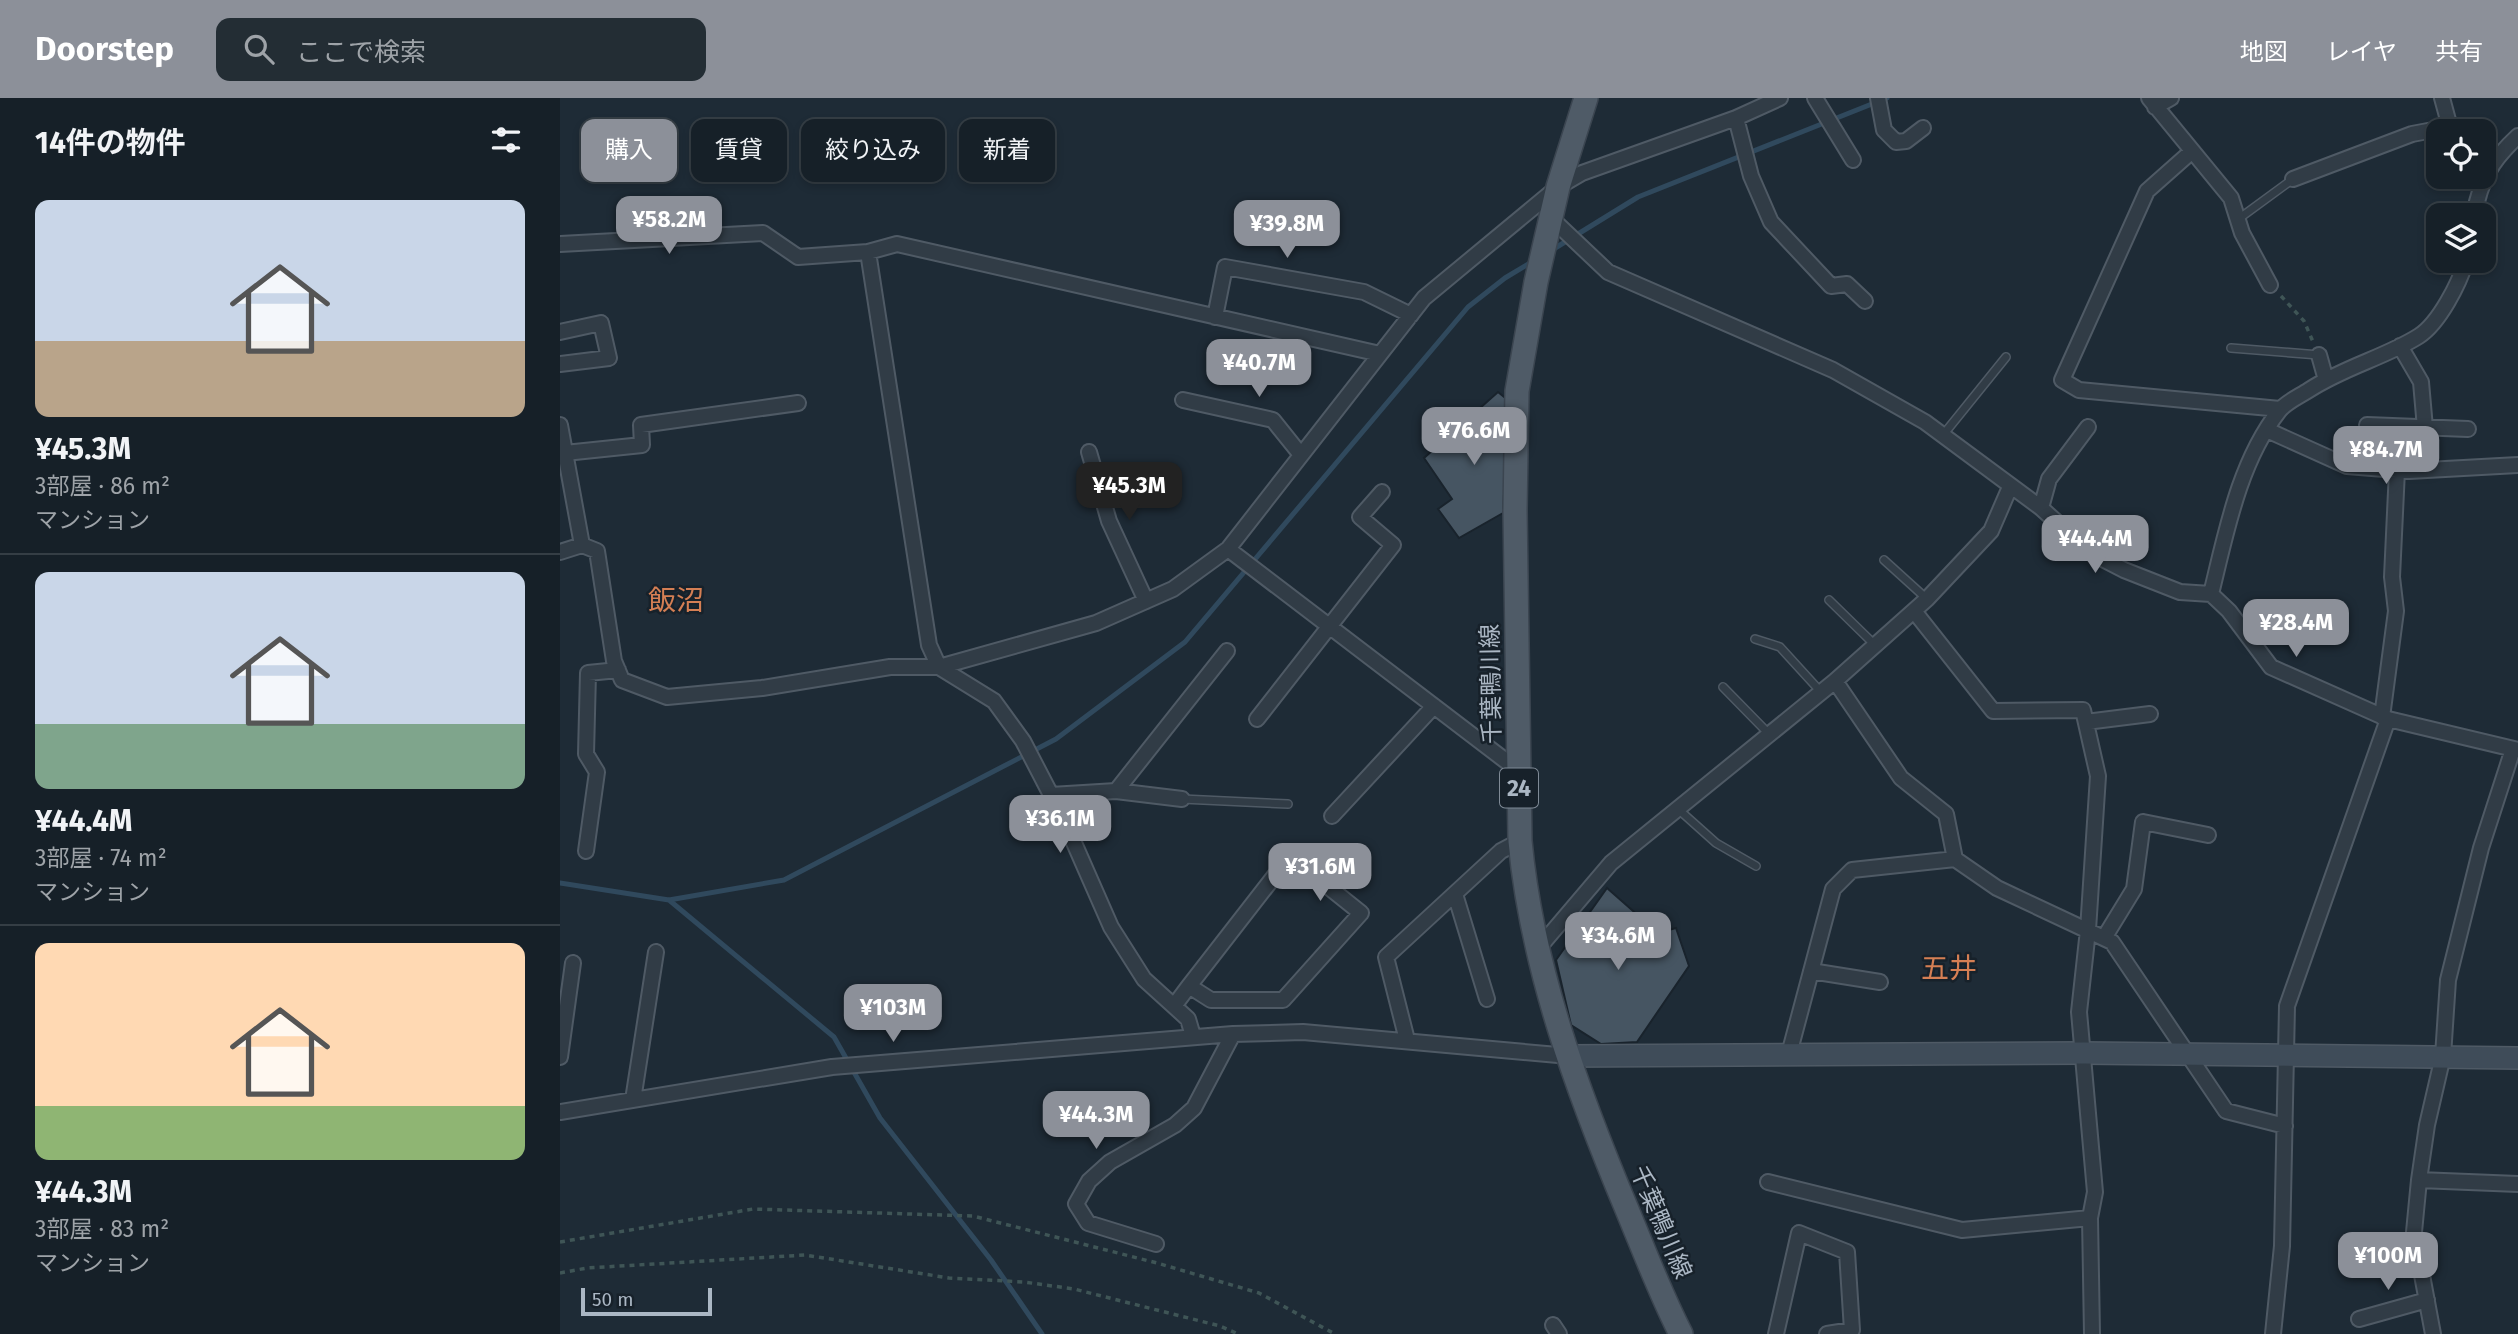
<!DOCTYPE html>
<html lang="ja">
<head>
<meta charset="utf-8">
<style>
	body { margin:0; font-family:"Fira Sans","Noto Sans JP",sans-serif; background:#232d34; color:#f1f3f6; height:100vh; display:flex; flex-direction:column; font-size:26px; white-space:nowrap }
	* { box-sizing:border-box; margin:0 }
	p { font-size:23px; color:#9ea3a8 }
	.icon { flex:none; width:38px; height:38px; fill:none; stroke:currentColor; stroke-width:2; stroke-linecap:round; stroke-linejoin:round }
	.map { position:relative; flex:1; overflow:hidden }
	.drawer { display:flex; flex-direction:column; background:#162028; width:560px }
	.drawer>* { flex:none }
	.guide { position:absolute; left:21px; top:21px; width:665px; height:63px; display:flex; gap:14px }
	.controls { position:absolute; left:1866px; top:21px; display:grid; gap:14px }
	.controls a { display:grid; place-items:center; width:70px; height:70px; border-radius:14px; background:#162028; box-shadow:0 4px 10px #0003,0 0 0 2px #353e45; font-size:35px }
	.scale { position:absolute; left:21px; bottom:18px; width:131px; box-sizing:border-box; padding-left:7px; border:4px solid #abb7c4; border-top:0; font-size:19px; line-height:24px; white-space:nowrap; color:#abb7c4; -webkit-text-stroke:5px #17212a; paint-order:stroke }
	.price { position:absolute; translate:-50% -60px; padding:0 16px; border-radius:14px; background:#8c9099; color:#fff; font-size:23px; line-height:46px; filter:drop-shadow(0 2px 4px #0008) }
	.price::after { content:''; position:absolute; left:50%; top:42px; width:21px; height:16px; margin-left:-10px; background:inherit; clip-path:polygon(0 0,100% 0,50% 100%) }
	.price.on { background:#222; color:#fff }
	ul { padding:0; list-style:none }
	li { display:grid; align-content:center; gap:14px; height:371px; padding:0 35px }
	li+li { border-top:2px solid #353e45 }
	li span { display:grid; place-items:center; height:217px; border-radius:14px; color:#555 }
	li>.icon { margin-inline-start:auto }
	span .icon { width:126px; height:126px; fill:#fffc; stroke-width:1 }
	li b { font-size:30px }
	h2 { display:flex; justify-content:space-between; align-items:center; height:84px; padding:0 35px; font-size:30px }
	.chip { padding:0 24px; border-radius:14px; background:#162028; box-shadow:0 4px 10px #0003,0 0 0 2px #353e45; font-size:24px; line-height:63px }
	.chip.on { background:#8c9099; color:#fff }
	header { display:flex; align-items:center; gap:42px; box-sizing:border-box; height:98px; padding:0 35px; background:#8c9099; color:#fff }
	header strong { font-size:33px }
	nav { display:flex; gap:38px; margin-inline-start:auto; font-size:24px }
	.search { width:490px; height:63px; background:#232d34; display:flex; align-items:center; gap:18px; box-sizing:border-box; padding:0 24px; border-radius:14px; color:#9ea3a8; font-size:26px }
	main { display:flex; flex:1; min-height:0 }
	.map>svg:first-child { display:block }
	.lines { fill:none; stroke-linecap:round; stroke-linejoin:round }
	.stream { stroke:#30495d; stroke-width:5 }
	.building { fill:#465562; stroke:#19232c; stroke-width:2 }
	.lane-casing { stroke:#4f5a65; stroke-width:10 }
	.street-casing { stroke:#4f5a65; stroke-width:18 }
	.secondary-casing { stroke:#4f5a65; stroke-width:24 }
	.primary-casing { stroke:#3b4550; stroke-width:26 }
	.path { stroke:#3f5556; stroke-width:3.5; stroke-dasharray:5 5; stroke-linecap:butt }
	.lane { stroke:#313c46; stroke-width:7 }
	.street { stroke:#313c46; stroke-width:14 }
	.secondary { stroke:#3f4c59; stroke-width:21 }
	.primary { stroke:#4f5b67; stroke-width:23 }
	.labels { text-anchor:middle; stroke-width:5; stroke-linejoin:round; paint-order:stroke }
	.shield { fill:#17212a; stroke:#7f8a96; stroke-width:2 }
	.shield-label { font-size:23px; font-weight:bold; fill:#abb7c4 }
	.street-label { font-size:24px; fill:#abb7c4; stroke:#17212a }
	.quarter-label { font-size:28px; fill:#d57f54; stroke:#17212a }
</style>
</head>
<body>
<header>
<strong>Doorstep</strong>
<div class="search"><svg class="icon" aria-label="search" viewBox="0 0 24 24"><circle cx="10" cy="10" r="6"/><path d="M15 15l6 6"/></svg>ここで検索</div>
<nav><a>地図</a><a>レイヤ</a><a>共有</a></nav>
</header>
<main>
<section class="drawer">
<h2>14件の物件<svg class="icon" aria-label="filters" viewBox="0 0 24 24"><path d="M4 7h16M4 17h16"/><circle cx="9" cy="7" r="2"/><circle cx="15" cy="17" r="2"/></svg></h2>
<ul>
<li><span style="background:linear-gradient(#c9d6e8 65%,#b9a48a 0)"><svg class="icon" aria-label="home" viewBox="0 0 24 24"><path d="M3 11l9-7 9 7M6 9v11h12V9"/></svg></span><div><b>¥45.3M</b><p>3部屋 · 86 m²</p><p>マンション</p></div></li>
<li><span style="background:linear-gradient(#c9d6e8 70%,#7fa58c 0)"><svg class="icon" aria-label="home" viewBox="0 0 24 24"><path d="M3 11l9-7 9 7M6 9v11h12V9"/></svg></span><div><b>¥44.4M</b><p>3部屋 · 74 m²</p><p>マンション</p></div></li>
<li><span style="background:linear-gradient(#ffd9b3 75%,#8fb573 0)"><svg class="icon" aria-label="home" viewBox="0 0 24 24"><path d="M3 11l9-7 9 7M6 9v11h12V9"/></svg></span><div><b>¥44.3M</b><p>3部屋 · 83 m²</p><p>マンション</p></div></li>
</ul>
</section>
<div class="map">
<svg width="1958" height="1236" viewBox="0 0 1958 1236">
	<rect width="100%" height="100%" fill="#1e2b36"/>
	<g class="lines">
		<path class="stream" d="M992,152L1078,99L1327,0
			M0,785L109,802L224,782L496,641L625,544L908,209L945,180L975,162
			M109,802L274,939L320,1020L431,1162L482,1236"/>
	</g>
	<path class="building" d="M938,294L949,303L943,415L899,440L878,411L892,401L864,360Z
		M1047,790L1098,835L1116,830L1129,868L1077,944L1041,946L1011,927L996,862Z"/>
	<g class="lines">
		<defs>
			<path id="lane" d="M1677,122L1733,81
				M1671,250L1759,257
				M1383,337L1446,259
				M1324,462L1367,501
				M1269,502L1315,547
				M1195,541L1220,549L1261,594
				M1163,589L1209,636
				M622,701L728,706
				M1118,711L1156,745L1196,768"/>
			<path id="street" d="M1255,0L1293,62
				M1318,0L1324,32L1336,44L1346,43L1363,30
				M1589,0L1671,100L1682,135L1710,187
				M1882,0L1891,33
				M1595,9L1611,0
				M1176,20L1191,78L1211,124L1271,188L1287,186L1305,203
				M1631,54L1587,93L1502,282L1519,292L1720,311
				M1733,81L1852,36L1889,29
				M1914,117C1921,81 1931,63 1958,38
				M991,120L1048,174L1273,272L1365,324L1481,410L1531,455L1564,472L1620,494L1651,496L1669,513L1711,569L1828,621L1958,652
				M0,146L203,135L238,159L308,154L337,146L820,256
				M308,154L369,547L379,569L434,603L463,643L504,722L551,829L584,881L628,921L633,938
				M655,219L665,169L804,194L851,217
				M0,234L41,225L49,260L0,266
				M1840,248L1861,284L1865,330
				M1759,257L1766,282
				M623,302L713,322L741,357
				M0,327L22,447
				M1807,327L1908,331
				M1707,332L1787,368L1849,373L1958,367
				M529,354L549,423L586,503
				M5,355L82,347L81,327L238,305
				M1481,410L1489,381L1528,329
				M668,451L959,673
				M0,454L22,447L37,453L54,563L62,582L107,599L202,590L330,569H379L536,525L613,491L668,451L864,200L998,89L1022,75L1176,20L1220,0
				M1651,496C1666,435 1679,364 1719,313C1726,304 1740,298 1749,292C1784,269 1826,259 1859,238C1879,225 1899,186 1906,163
				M1354,513L1433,613L1523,612L1538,678L1528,832L1519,914L1535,1094L1530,1120L1532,1236
				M1275,583L1341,680L1386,716L1395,761L1437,790L1552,844L1666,1013L1725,1028
				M1822,619L1836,513L1832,479L1837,372
				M697,621L833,447L800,419L822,394
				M1526,624L1590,616
				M556,693L667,553
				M491,697L556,693L622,701
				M772,718L874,608
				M26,753L37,674L26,656L28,575L58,572
				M895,796L927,901
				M1544,840L1574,791L1583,724L1648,737
				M977,852L1051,765L1275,583L1367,501L1431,433L1450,389
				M1251,873L1320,884
				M614,908L629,888L730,758L801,815L723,902H651L629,888
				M847,942L826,859L941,753L960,743
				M1229,956L1273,791L1292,772L1395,761
				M0,959L13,865
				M73,1002L96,854
				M0,1014L272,969L673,936L743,934L1009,958
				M1859,1082L1958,1086
				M1208,1084L1402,1132L1530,1120
				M596,1146L528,1125L516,1106L529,1083L550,1064L615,1027L634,1010L673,936
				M1799,1221L1867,1202
				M993,1227L999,1236
				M1216,1236L1239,1135L1287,1154L1292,1232L1267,1236
				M1713,1236L1722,1148L1727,908L1828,621
				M1873,1236L1854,1134L1859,1082L1867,1027L1883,958L1888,882L1921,750L1953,651"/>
			<path id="secondary" d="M1009,958L1524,955L1958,960"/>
			<path id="primary" d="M1026,0L998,89L976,184L957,293L955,412L960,743C972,871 1018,995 1068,1114C1085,1155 1101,1197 1121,1236"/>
		</defs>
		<use href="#lane" class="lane-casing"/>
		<use href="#street" class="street-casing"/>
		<use href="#secondary" class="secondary-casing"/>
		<use href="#primary" class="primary-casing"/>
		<path class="path" d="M1721,198L1744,223L1754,246
			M0,1144L193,1111L413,1118L597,1165L699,1195L775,1236
			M0,1175L27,1170L245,1157L389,1180L464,1184L514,1191L660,1228L678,1236"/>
		<use href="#lane" class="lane"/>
		<use href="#street" class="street"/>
		<use href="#secondary" class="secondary"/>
		<use href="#primary" class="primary"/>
	</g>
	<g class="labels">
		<rect class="shield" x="940" y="670.5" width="38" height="39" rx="5"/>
		<g class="shield-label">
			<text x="959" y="698">24</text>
		</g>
		<g class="street-label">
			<text transform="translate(931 586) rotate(-91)" y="8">千葉鴨川線</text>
			<text transform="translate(1101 1124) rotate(67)" y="8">千葉鴨川線</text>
		</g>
		<g class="quarter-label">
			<text x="116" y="512">飯沼</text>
			<text x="1389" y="880">五井</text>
		</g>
	</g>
</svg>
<div class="controls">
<a><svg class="icon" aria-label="locate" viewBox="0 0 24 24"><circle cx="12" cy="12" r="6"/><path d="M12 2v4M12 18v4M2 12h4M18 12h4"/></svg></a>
<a><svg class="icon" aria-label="layers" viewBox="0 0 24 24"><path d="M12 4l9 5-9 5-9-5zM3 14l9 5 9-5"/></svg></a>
</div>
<div class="scale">50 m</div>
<b class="price" style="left:109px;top:158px">¥58.2M</b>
<b class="price" style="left:727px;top:162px">¥39.8M</b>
<b class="price" style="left:699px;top:301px">¥40.7M</b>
<b class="price" style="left:914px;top:369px">¥76.6M</b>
<b class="price" style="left:1826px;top:388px">¥84.7M</b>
<b class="price on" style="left:569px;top:424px">¥45.3M</b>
<b class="price" style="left:1535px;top:477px">¥44.4M</b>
<b class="price" style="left:1736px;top:561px">¥28.4M</b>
<b class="price" style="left:500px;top:757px">¥36.1M</b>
<b class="price" style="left:760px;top:805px">¥31.6M</b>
<b class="price" style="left:1058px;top:874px">¥34.6M</b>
<b class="price" style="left:333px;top:946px">¥103M</b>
<b class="price" style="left:536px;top:1053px">¥44.3M</b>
<b class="price" style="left:1828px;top:1194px">¥100M</b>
<div class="guide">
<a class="chip on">購入</a>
<a class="chip">賃貸</a>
<a class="chip">絞り込み</a>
<a class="chip">新着</a>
</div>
</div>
</main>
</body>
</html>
